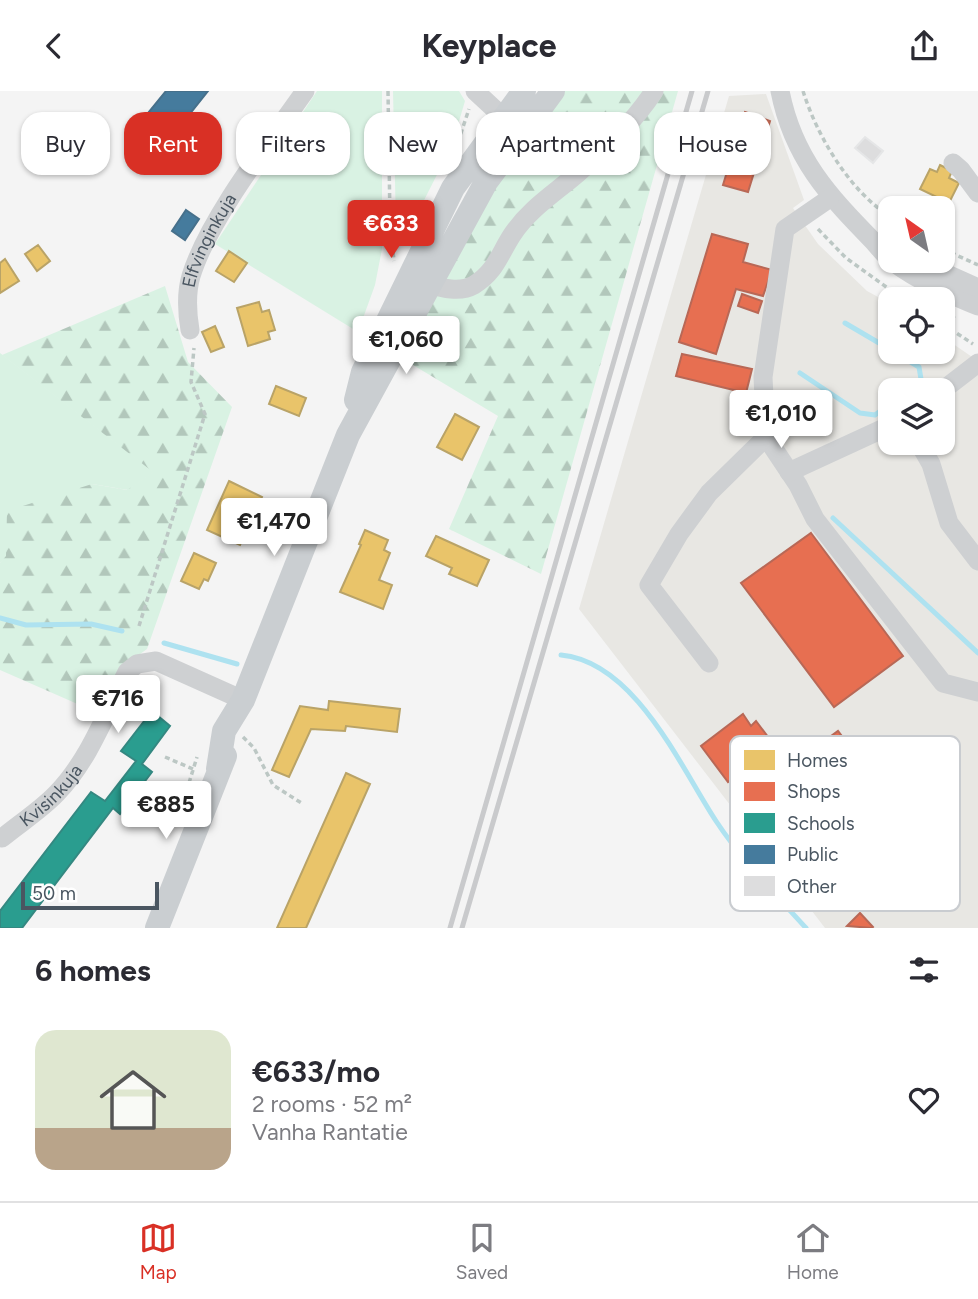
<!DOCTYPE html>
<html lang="en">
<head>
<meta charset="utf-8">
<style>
	body { margin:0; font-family:Figtree,sans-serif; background:#f7f7f7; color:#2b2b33; height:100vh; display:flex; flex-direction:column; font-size:26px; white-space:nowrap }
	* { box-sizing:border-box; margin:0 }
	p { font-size:23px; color:#7c7c81 }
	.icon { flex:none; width:38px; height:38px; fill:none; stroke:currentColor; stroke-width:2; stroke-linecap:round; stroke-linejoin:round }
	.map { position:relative; height:837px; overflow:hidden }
	.details { display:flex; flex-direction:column; background:#fff; flex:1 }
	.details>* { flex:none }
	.hud { position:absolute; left:21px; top:21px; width:936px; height:63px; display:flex; gap:14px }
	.needle { width:46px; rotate:326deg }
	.fabs { position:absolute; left:878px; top:105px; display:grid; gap:14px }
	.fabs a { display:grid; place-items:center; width:77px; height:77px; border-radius:14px; background:#fff; box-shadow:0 2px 5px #0004; font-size:35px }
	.scale { position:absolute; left:21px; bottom:18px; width:138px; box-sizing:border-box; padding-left:7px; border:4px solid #4a5661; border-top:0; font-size:19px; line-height:24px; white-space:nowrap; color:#4a5661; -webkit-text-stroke:5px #fff; paint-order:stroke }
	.price { position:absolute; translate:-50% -60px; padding:0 16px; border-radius:7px; background:#fff; color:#222; font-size:23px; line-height:46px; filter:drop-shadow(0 2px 4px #0008) }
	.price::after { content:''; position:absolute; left:50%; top:42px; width:21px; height:16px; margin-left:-10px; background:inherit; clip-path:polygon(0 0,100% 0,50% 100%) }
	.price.current { background:#d93025; color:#fff }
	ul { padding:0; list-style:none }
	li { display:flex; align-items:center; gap:21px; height:175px; padding:0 35px }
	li+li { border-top:2px solid #e1e1e2 }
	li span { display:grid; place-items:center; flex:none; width:196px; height:140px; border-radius:21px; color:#555 }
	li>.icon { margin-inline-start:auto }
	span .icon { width:84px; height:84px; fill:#fffc; stroke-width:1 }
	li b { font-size:30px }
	h2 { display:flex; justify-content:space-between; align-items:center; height:84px; padding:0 35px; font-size:30px }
	.tag { padding:0 24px; border-radius:21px; background:#fff; box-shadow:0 2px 5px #0004; font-size:24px; line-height:63px }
	.tag.current { background:#d93025; color:#fff }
	header { display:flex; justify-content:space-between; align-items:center; height:91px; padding:0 35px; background:#fff; font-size:32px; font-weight:700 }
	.menu { display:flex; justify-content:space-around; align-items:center; height:98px; border-top:2px solid #e1e1e2; background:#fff; font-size:19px; color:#7c7c81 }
	.menu a { display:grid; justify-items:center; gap:4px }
	.menu .current { color:#d93025 }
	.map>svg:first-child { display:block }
	.commercial { fill:#e8e7e3; fill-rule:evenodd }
	.grass { fill:#d9f2e3 }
	.forest { fill:url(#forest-firs) }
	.homes { fill:#e9c46a; stroke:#b9a367; stroke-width:2 }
	.shops { fill:#e76f51; stroke:#b86856; stroke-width:2 }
	.schools { fill:#2a9d8f; stroke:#348881; stroke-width:2 }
	.public { fill:#457b9d; stroke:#46708b; stroke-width:2 }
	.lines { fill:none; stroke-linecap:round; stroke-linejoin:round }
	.stream { stroke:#aee2f0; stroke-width:5 }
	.building { fill:#ddddde; stroke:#e5e6e7; stroke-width:2 }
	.path { stroke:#bcc7c4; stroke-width:3.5; stroke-dasharray:5 3.5; stroke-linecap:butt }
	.minor { stroke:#ced0d2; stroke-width:19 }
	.major { stroke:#caced1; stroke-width:24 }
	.rail { stroke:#c9cacc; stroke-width:5 }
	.labels { text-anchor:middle; stroke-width:7; stroke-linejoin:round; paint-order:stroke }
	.street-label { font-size:18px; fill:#4a5661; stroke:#fff }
	.key { fill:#fff; stroke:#c9ccd0; stroke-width:2 }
	.key-label { font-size:19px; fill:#4a5661 }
</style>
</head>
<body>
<header><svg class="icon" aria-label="back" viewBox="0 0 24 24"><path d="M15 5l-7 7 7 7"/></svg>Keyplace<svg class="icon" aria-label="share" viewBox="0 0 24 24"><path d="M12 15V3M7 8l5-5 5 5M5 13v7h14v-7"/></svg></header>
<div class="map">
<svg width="978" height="837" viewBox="0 0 978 837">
	<defs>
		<pattern id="forest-firs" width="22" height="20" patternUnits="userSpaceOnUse" patternTransform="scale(1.75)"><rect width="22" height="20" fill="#d9f2e3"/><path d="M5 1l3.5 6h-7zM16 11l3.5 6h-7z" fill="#b2c7bb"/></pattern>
	</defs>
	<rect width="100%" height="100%" fill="#f4f4f4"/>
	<path class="commercial" d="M766,3L804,109L793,117L818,153L867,200L891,213V261H943V246L978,270V837H825L579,518L729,5ZM891,299H943V352H891Z"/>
	<path class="grass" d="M317,0H382V158L375,194L358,241L215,153Z
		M393,0H459L465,10L452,54L412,133L402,141L396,135Z
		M0,262L154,381L128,399L92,393L0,472Z"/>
	<path class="forest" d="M561,0H678L541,483L449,438L498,325L398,265L482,112Z
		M165,195L188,271L232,316L147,558L122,576L98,622L0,579V472L6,465L7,420L92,393L127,399L153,381L2,264Z"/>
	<path class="homes" d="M940,74L952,80L949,87L959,92L949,112L920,98L930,78L937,81Z
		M38,154L50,170L37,180L25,163Z
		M229,160L247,172L234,191L216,180Z
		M5,168L19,190L0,202V172Z
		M259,211L262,221L269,219L275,239L268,241L270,248L248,255L237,217Z
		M215,235L224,256L211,261L202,241Z
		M276,295L306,307L299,325L269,313Z
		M455,323L479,336L462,369L437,356Z
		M229,390L262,406L240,454L207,439Z
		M365,439L388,449L384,459L390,462L379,489L392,494L383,518L340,501L361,454L359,453Z
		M436,445L489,469L477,495L449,483L452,477L426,465Z
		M194,462L216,472L208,490L204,488L199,498L181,490Z
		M329,610L400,618L397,641L346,635L345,640L311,638L289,686L272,679L300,615L328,619Z
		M346,682L370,693L306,837H277Z"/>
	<path class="shops" d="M745,21L770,30L748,101L723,94Z
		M712,143L748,153L743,171L772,179L763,205L736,198L716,263L679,251Z
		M742,203L762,210L758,222L738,215Z
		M682,263L752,278L746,302L676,285Z
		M811,442L903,565L834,616L741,492Z
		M743,623L751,635L756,630L790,675L838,640L868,680L773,752L742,711L782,680L768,661L728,691L701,655Z
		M860,822L873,836L872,837L847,835Z"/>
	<path class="schools" d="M152,620L170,635L142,673L152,681L120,723L113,717L22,837H0V820L91,701L105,710L136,670L121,660Z"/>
	<path class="public" d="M166,0H208L165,54L139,33Z
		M186,119L199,128L185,149L172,140Z"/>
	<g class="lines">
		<path class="stream" d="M845,232L891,259
			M894,261L919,276L921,288L907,299
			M800,282L860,322L875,324L891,312
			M833,427L978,562
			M0,527L26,534L91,533L122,540
			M164,552L237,573
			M561,564C635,571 680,675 716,730C741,768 775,803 806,837"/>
	</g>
	<path class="building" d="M865,46L883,60L873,72L855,57Z"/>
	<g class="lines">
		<path class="path" d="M388,0L390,130L394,170
			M803,0C817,45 850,101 891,126
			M458,51L469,18
			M818,138L846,167L903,208
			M943,158L978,174
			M943,233L973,253
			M949,236L954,225
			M139,535L205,323L191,291L194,257
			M243,646L254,657L273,694L303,713
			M165,666L193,678
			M184,708L197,666"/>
		<g class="minor">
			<path d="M475,0L503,26L516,25"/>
			<path d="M780,0C793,67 829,105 874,151C880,158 886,166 893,171C918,190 949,203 978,215"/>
			<path d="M953,72L961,79L978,102"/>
			<path d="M918,170L978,197"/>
			<path d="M428,193C442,197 460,202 474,194C496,180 499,164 512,144C529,118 555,102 578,82C605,58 634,31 654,0"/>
			<path id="s1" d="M190,239C187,221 186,202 191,185C209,127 270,50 305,0"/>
			<path d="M943,299L978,272"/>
			<path d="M766,346L798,394L815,428L943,592L978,601"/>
			<path d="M919,352L931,373L949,432L978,470"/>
			<path d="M789,381L891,334"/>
			<path d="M709,572L649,494L679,443L709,402L766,346L763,286L785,138L830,107"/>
			<path id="s2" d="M2,747C20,732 41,719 57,702C89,669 106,622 127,581L137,573L156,570L243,609"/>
		</g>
		<path class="major" d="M356,309L363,281L453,97L524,0
			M218,678L224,640L243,609L348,344L486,91L553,0
			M157,837L225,665"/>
		<path class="rail" d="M450,837L692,0
			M462,837L708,0"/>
	</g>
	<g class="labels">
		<g class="street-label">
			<text dy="6" stroke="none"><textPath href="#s1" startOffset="94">Elfvinginkuja</textPath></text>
			<text dy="6" stroke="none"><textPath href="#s2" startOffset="65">Kvisinkuja</textPath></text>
		</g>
	</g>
	<rect x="730" y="645" width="230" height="175" rx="10" class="key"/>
	<rect x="744" y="659" width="31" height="20" fill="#e9c46a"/>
	<rect x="744" y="691" width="31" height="19" fill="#e76f51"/>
	<rect x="744" y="722" width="31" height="20" fill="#2a9d8f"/>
	<rect x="744" y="754" width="31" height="19" fill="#457b9d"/>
	<rect x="744" y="785" width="31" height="20" fill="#ddddde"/>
	<g class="key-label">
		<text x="787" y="676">Homes</text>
		<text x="787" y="707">Shops</text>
		<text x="787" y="739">Schools</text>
		<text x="787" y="770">Public</text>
		<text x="787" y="802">Other</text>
	</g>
</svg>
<div class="fabs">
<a><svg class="needle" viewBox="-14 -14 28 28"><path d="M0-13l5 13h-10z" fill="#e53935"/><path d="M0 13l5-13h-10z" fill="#7c7c81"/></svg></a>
<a><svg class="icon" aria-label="locate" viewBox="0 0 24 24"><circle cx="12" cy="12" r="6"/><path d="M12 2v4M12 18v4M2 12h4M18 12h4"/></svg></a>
<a><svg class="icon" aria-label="layers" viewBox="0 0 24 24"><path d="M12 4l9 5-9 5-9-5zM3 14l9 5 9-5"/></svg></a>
</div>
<div class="scale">50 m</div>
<b class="price current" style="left:391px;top:169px">€633</b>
<b class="price" style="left:406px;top:285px">€1,060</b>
<b class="price" style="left:781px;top:359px">€1,010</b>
<b class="price" style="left:274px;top:467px">€1,470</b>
<b class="price" style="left:118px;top:644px">€716</b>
<b class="price" style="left:166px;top:750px">€885</b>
<div class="hud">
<a class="tag">Buy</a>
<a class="tag current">Rent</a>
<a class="tag">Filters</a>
<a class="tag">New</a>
<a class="tag">Apartment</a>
<a class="tag">House</a>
</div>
</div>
<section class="details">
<h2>6 homes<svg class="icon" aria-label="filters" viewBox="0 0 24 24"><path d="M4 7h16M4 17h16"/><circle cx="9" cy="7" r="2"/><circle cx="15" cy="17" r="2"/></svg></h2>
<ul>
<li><span style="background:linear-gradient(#dfe7d0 70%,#b9a48a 0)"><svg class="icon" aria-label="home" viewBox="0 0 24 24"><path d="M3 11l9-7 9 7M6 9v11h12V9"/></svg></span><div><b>€633/mo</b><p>2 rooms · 52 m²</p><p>Vanha Rantatie</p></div><svg class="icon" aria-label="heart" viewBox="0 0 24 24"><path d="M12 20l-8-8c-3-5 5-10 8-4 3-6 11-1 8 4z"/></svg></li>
</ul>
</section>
<nav class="menu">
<a class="current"><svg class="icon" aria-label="map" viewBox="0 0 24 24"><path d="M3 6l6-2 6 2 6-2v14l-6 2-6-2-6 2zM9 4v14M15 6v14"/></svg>Map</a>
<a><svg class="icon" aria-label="saved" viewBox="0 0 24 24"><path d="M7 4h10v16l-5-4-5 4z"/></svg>Saved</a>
<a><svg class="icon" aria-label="home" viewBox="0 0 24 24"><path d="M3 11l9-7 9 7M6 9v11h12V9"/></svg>Home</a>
</nav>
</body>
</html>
